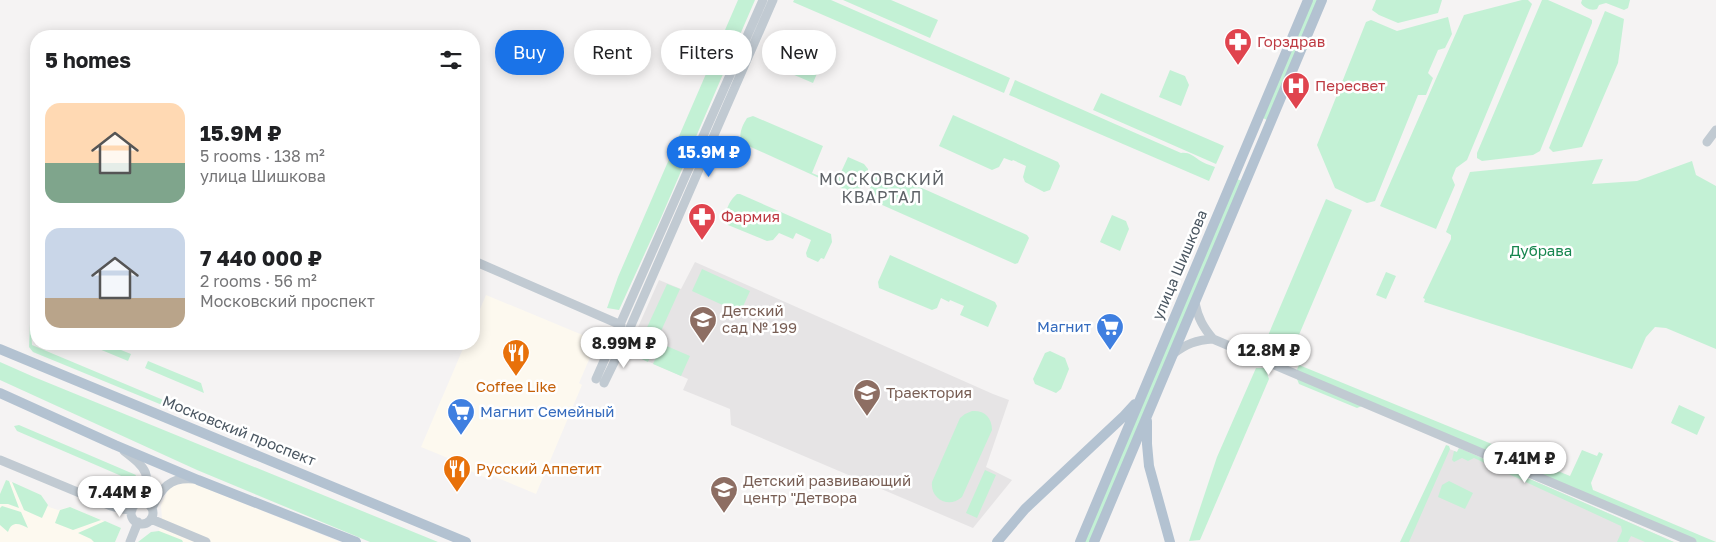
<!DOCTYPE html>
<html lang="en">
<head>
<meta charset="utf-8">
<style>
	body { margin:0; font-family:"Golos Text",sans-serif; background:#f2f2f2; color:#202124; height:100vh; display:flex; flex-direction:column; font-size:19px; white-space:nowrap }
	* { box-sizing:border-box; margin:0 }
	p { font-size:16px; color:#757577 }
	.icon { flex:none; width:28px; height:28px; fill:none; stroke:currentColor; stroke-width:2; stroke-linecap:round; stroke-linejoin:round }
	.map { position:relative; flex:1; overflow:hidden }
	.drawer { position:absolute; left:30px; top:30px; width:450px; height:320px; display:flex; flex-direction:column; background:#fff; border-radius:20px; box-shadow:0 2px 12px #0003 }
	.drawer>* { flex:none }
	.guide { position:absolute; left:495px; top:30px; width:475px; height:45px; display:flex; gap:10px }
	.price { position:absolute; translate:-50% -42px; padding:0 11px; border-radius:18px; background:#fff; color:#222; font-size:16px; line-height:32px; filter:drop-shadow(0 1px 2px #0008) }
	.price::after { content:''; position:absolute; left:50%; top:30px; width:15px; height:11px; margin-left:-8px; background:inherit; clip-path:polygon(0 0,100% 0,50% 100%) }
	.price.active { background:#1a73e8; color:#fff }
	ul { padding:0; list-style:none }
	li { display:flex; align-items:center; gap:15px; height:125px; padding:0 15px }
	li span { display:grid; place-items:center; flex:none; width:140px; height:100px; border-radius:15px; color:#555 }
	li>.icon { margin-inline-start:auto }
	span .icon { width:60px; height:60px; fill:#fffc; stroke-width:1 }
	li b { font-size:21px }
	h2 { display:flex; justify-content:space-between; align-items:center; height:60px; padding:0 15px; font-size:21px }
	.tag { padding:0 18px; border-radius:22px; background:#fff; box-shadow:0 2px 12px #0003; font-size:18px; line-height:45px }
	.tag.active { background:#1a73e8; color:#fff }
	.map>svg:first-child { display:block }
	.commercial { fill:#fdf9ef }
	.education { fill:#e6e4e5 }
	.green { fill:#c3f1d5 }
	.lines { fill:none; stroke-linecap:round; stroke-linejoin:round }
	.minor { stroke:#c1cad2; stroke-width:9 }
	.major { stroke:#b3c2d1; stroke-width:10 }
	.labels { text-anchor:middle; stroke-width:5; stroke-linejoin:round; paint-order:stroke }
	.health-label { font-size:15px; fill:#be3a42; stroke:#fff; text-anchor:start }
	.park-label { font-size:15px; fill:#17864f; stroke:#fff }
	.street-label { font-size:15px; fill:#4a5661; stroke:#fff }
	.education-label { font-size:15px; fill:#785e54; stroke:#fff; text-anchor:start }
	.shop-label { font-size:15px; fill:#366cbe; stroke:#fff; text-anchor:end }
	.food-label { font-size:15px; fill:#c56008; stroke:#fff }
	.neighbourhood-label { font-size:16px; letter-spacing:1px; fill:#5f6368; stroke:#fff }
</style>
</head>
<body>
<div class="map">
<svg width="1716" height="542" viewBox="0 0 1716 542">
	<rect width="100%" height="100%" fill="#f5f3f3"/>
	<path class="commercial" d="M486,295L597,341L579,383L582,385L536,494L493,476L491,480L459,466L460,463L421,447L465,344H474V323Z
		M6,480L41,495L49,507L58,510L70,507L121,528L115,542H0V494Z
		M185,480L340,542H156L162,519L161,505L171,484Z"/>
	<path class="education" d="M695,262L993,394L1009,400L986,467L1012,480L973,528L731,425L730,409L683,390L688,379L627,352L659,280L681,289Z
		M1447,448L1457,452L1459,448L1674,542H1406Z"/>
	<path class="green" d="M738,0H755L660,220L619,310L607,308L618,277Z
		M794,0H831L1010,78L1004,93L793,2Z
		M843,0H891L938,20L930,38Z
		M1312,0H1318L1267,120L1263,118Z
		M1376,0H1442L1438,13L1398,23L1379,15L1372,10Z
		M1522,0H1528L1532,4L1467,160L1456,168L1452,178L1455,185L1436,229L1380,206L1464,15Z
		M1542,0H1548L1589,18L1592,20V23L1540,151L1533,155L1482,161L1477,158V153Z
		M1582,0H1630L1628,8L1624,10L1606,3L1599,5L1597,9C1591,11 1584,8 1581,3Z
		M1605,11L1624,19L1618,63L1582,147L1553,152L1549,148Z
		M1448,17L1452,34L1445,48L1438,50L1428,73L1433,78L1426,95H1418L1375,201L1367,203L1335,188L1317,145L1366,22L1371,20L1397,31Z
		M800,55L821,64L813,83L792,74Z
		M1170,70L1185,76L1189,85L1181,106L1159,97Z
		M1015,80L1181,153C1189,152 1193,156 1199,160C1203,163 1210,165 1215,167L1209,181L1009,95Z
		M1101,93L1224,146L1216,164L1093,110Z
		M953,115L1058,162L1060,166L1050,190L1044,192L1025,182L1023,177L1026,166L1013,160L1012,161L1004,158L999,167L992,170L939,146Z
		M753,116L823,146L812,173L836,183L848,157L864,164L868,169V171C865,181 862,193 850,192L742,143C738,135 742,126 747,118Z
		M1603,159L1592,184L1637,181L1692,161L1696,175L1716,186V349L1666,328L1655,327L1646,337L1632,369L1424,302L1425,299L1423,298L1451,239V235L1446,232L1470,172Z
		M880,172H886L1027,235L1029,238L1018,263L1015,264L871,200L868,195C870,186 873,177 880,172Z
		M1237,179L1242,181L1090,542H1084Z
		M737,194H740L831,234L832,242L824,259L821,258L818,262L807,257L806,253L811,240L796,233L793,239L779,233L773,240L767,241L728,225C722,216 729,200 737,194Z
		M1326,199L1352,210L1290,356L1264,345Z
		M1112,215L1126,221L1129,229L1120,251L1100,242Z
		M890,255L995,302L997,306L988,327L960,315L964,306L950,300L949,302L941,298L937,308L932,310L879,288L878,282Z
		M702,269L750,291L740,313L692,291Z
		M1386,272L1396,276L1386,299L1376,295Z
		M667,284L680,289L657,340L644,334Z
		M30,324L33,326L31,330L32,345L192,412L184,414L33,352L29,347Z
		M643,338L656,344L648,362L635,356Z
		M87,344H106L131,354L128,361Z
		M662,344L690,356L681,376L653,364Z
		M1050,351L1065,358L1069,369L1061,389L1056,393L1035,384L1033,379L1045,353Z
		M148,361L201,383L204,393L145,368Z
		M0,362L34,377L438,542H370L197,470L0,380Z
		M1299,365L1570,476L1582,450L1597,456L1599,452L1603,454L1591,483L1593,490L1716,542H1692L1367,404L1357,408L1299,384L1295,374Z
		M1256,368H1265L1269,379L1200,540L1189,541L1217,457Z
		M1679,405L1705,417L1697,435L1671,423Z
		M972,411C984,410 992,417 992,430L962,497C949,509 930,499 932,482L960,418L965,414Z
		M19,425L136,475L133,481L17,431L14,426Z
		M1446,445L1449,446L1450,449L1409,542H1400Z
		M1459,448L1674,542H1645L1631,536L1628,542H1617L1622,531L1621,526L1474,458L1468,461L1462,458L1454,462L1452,460L1454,451L1457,452Z
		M985,470L996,475L977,518L966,513Z
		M6,480L9,481L19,508L8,504H0V494Z
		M1449,481L1473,493L1465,509L1438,497L1442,485Z
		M12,482L41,495L48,505L42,518L24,510Z
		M2,506L21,512L28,528C20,524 12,520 8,532L0,525V508Z
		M70,507L101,520L73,530L55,523L60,510Z
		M105,521L121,528L115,542H94L91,539L78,533Z
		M159,531L182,540L183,542H138L151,532Z"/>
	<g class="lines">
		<path class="minor" d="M1707,142L1716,130
			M474,261L621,325
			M1213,339L1692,542
			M1173,354C1186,344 1196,340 1213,339C1203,327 1198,318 1195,303
			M596,379L763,0
			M604,383L622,346L773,0
			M124,451C146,468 154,475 139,502
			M0,460L111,506L121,509L132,510
			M131 513a11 11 0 1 1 22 0a11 11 0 1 1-22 0Z
			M152,508C161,488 170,477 193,479
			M151,519L206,542
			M130,542L138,522"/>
		<path class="major" d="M0,349L466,542
			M0,393L115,445L198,480L356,542
			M1147,421V444L1149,466L1170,542
			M997,542L1025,509L1124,416L1135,404
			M1080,542L1308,0
			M1094,542L1322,0"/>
	</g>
	<defs>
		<symbol id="pharmacy-pin" viewBox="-11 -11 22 30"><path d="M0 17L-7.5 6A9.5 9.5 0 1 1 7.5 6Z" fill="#e0444e" stroke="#fff"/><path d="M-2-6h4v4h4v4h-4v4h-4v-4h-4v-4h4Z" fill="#fff"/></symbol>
		<symbol id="hospital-pin" viewBox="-11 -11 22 30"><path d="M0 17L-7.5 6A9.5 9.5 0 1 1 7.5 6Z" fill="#e0444e" stroke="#fff"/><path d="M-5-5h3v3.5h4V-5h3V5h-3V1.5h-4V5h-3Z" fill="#fff"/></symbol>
		<symbol id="school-pin" viewBox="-11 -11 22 30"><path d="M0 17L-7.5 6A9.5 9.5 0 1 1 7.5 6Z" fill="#8d6e63" stroke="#fff"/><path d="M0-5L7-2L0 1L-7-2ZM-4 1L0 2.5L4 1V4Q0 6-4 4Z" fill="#fff"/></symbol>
		<symbol id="supermarket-pin" viewBox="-11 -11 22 30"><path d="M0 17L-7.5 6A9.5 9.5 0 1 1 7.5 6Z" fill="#3f7fe0" stroke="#fff"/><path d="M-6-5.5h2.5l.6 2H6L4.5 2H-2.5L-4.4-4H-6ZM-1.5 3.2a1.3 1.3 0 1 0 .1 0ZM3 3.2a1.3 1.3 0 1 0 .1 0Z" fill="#fff"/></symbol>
		<symbol id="restaurant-pin" viewBox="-11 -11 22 30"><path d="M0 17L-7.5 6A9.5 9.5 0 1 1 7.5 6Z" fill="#e8710a" stroke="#fff"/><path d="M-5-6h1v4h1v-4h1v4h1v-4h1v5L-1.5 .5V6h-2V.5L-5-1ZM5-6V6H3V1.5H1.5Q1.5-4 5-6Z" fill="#fff"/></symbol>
	</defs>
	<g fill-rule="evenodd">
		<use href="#pharmacy-pin" x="1222" y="26" width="32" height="43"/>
		<use href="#hospital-pin" x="1280" y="70" width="32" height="43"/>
		<use href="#pharmacy-pin" x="686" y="201" width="32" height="43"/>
		<use href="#school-pin" x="687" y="304" width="32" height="43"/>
		<use href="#supermarket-pin" x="1094" y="311" width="32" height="43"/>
		<use href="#restaurant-pin" x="500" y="337" width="32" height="43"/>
		<use href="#school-pin" x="851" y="377" width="32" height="43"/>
		<use href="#supermarket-pin" x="445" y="396" width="32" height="43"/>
		<use href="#restaurant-pin" x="441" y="453" width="32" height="43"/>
		<use href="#school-pin" x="708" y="474" width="32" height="43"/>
	</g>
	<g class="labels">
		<g class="health-label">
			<text x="1257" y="47">Горздрав</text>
			<text x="1315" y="91">Пересвет</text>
			<text x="721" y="222">Фармия</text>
		</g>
		<g class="park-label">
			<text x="1541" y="256">Дубрава</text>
		</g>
		<g class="street-label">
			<text transform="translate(1180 265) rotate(-67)" y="5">улица Шишкова</text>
			<text transform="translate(239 431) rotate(22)" y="5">Московский проспект</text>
		</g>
		<g class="education-label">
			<text x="722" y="316">Детский<tspan x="722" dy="17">сад № 199</tspan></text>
			<text x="886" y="398">Траектория</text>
			<text x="743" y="486">Детский развивающий<tspan x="743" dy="17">центр "Детвора</tspan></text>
		</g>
		<g class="shop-label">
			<text x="1091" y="332">Магнит</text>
			<text x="480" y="417" text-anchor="start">Магнит Семейный</text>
		</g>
		<g class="food-label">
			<text x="516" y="392">Coffee Like</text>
			<text x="476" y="474" text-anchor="start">Русский Аппетит</text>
		</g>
		<g class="neighbourhood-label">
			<text x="882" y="185">МОСКОВСКИЙ<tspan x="882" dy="18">КВАРТАЛ</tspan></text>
		</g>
	</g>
</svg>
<b class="price active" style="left:709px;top:178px">15.9M ₽</b>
<b class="price" style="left:624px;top:369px">8.99M ₽</b>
<b class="price" style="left:1269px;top:376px">12.8M ₽</b>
<b class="price" style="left:1525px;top:484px">7.41M ₽</b>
<b class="price" style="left:120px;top:518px">7.44M ₽</b>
<div class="guide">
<a class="tag active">Buy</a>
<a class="tag">Rent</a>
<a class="tag">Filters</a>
<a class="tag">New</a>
</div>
<section class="drawer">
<h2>5 homes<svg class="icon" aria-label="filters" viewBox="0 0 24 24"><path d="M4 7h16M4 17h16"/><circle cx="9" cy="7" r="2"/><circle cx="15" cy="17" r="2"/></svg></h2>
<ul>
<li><span style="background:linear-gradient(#ffd9b3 60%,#7fa58c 0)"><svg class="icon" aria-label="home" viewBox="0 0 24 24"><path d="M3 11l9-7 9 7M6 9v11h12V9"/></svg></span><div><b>15.9M ₽</b><p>5 rooms · 138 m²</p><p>улица Шишкова</p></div></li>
<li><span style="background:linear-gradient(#c9d6e8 70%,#b9a48a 0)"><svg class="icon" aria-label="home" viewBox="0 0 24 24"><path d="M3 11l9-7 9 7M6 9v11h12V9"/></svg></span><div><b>7 440 000 ₽</b><p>2 rooms · 56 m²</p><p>Московский проспект</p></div></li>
</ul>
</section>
</div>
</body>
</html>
